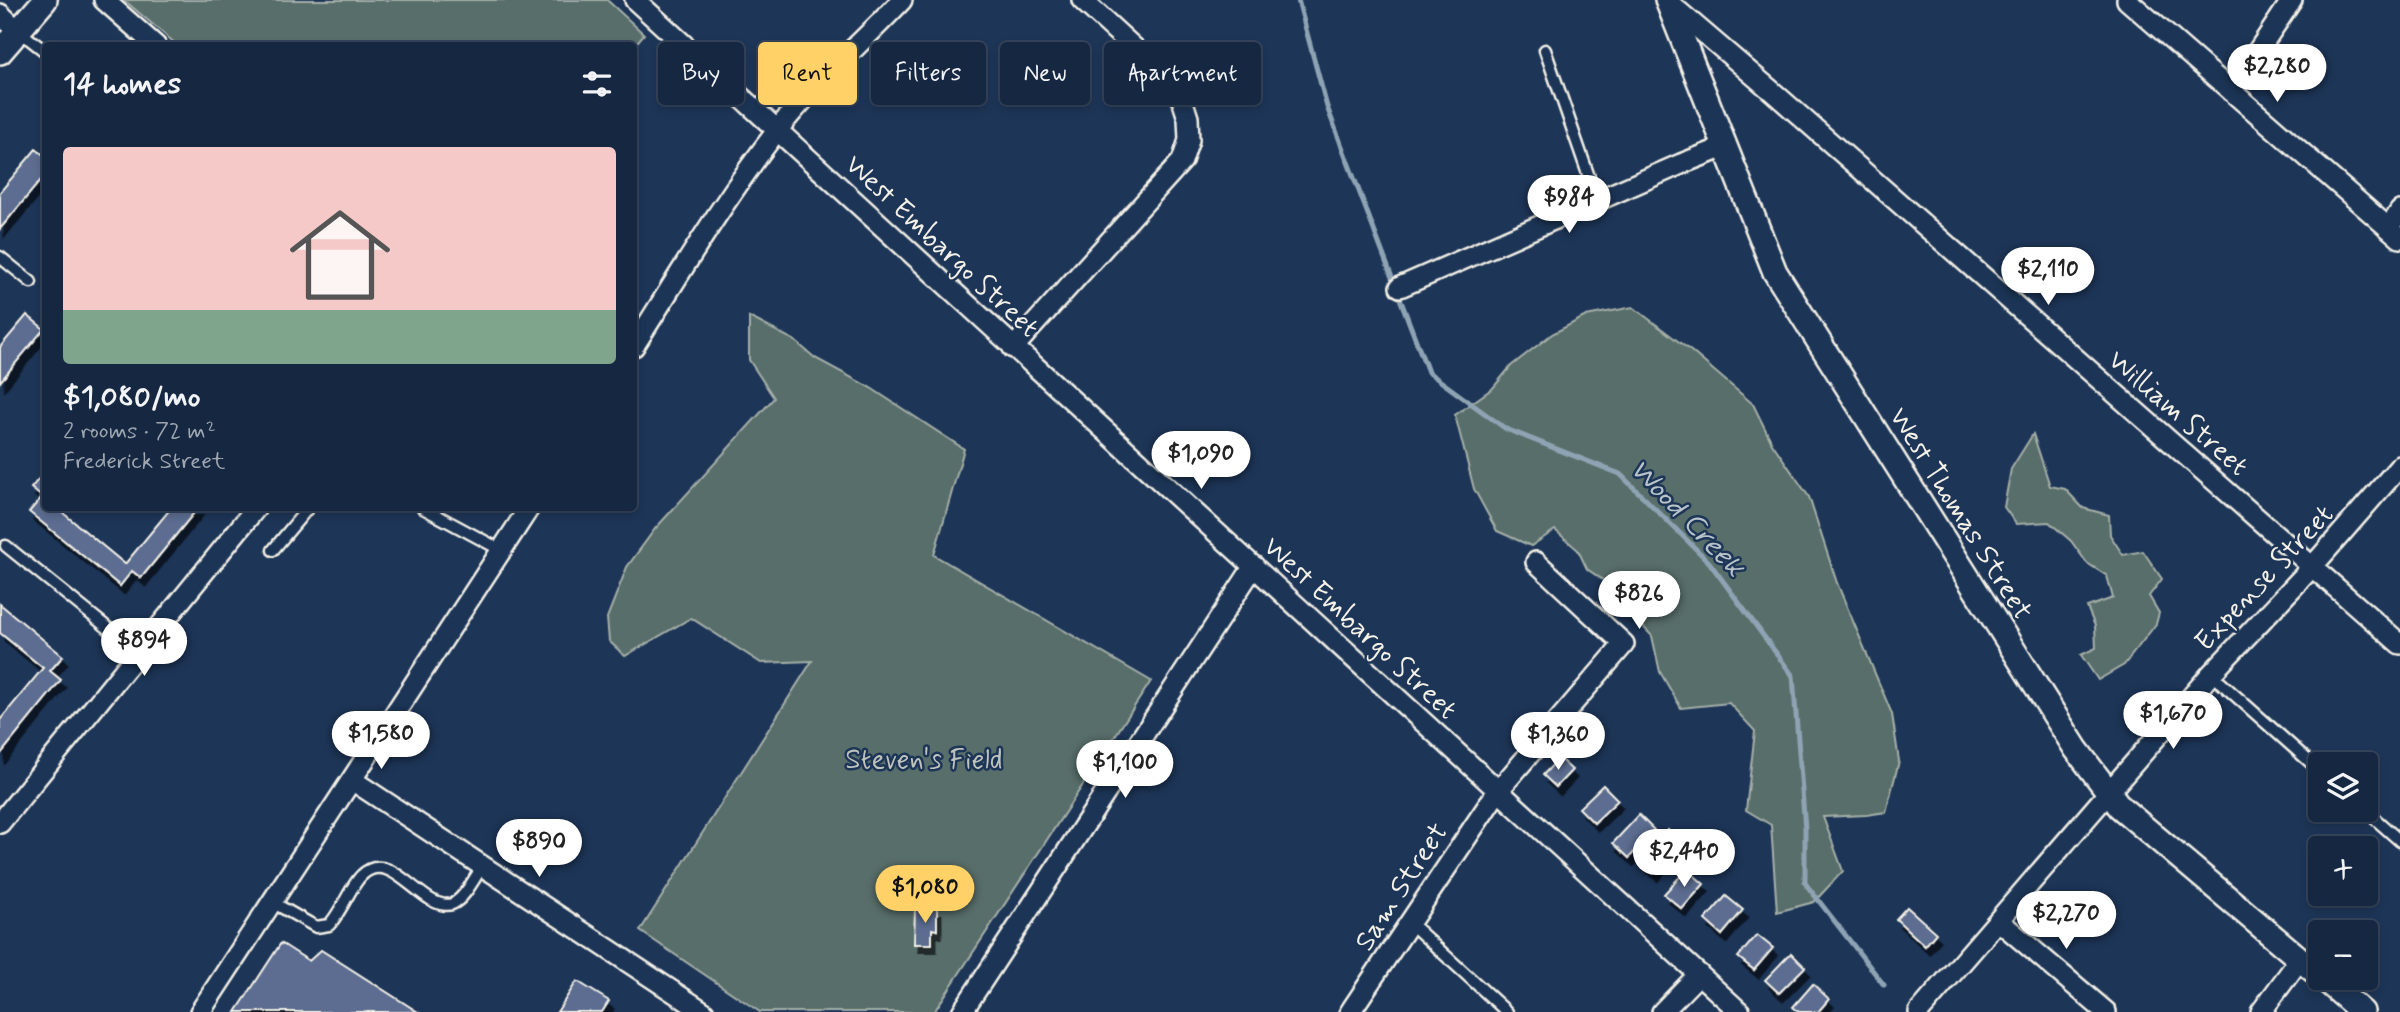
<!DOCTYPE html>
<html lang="en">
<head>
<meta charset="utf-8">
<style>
	body { margin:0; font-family:Mynerve,sans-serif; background:#1f3048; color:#f1f3f6; height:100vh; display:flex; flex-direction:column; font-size:26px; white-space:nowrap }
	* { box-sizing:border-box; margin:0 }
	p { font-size:23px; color:#9ea6b1 }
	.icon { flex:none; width:38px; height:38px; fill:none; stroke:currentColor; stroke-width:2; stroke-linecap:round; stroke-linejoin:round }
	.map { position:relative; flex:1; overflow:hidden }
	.panel { position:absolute; left:42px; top:42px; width:595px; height:469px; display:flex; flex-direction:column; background:#162841; border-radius:7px; box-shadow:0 4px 10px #0003,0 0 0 2px #35445a }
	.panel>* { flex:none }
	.top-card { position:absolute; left:658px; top:42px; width:665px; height:63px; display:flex; gap:14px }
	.tools { position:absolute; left:2308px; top:752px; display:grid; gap:14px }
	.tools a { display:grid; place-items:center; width:70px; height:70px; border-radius:7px; background:#162841; box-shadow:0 4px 10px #0003,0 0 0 2px #35445a; font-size:35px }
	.price { position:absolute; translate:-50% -60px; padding:0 16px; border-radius:24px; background:#fff; color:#222; font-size:23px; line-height:46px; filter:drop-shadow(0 2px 4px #0008) }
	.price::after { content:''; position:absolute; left:50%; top:42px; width:21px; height:16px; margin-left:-10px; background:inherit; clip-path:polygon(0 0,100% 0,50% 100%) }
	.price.on { background:#ffd166; color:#111 }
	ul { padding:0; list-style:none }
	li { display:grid; align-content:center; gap:14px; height:371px; padding:0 21px }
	li span { display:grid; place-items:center; height:217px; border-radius:7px; color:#555 }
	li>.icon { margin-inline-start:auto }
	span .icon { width:126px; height:126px; fill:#fffc; stroke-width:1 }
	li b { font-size:30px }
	h2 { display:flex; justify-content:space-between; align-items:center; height:84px; padding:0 21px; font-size:30px }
	.tag { padding:0 24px; border-radius:7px; background:#162841; box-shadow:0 4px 10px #0003,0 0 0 2px #35445a; font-size:24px; line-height:63px }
	.tag.on { background:#ffd166; color:#111 }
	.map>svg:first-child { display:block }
	.green { fill:#596e6a; stroke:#a6b0a9; stroke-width:2 }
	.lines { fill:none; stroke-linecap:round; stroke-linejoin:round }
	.stream { stroke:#8ea4b4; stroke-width:5 }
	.building { fill:#5b6d91; stroke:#f4f1e8; stroke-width:2; filter:url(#shadow) }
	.service-casing { stroke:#f4f1e8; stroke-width:15 }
	.minor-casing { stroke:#f4f1e8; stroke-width:24 }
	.tertiary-casing { stroke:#f4f1e8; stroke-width:28 }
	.service { stroke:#1d3557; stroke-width:10 }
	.minor { stroke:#1d3557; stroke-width:19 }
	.tertiary { stroke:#1d3557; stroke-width:23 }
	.labels { text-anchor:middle; stroke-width:5; stroke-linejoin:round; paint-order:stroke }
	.street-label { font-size:28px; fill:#f4f1e8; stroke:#1d3557 }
	.park-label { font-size:28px; fill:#bec3bc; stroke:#1d3557 }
	.water-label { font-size:30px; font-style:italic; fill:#b8c4ca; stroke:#1d3557 }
</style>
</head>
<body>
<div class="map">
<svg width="2400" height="1012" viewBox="0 0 2400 1012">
	<defs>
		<filter id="shadow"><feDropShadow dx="4.5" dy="8" stdDeviation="0" flood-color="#0009"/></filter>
	</defs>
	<rect width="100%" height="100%" fill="#1d3557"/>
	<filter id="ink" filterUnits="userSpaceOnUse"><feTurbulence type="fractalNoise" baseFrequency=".0143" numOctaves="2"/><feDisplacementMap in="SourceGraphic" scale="14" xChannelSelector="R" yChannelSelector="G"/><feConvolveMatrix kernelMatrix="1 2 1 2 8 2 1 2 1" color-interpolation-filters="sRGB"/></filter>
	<g filter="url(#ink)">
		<path class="green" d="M124,0H607L644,34L634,46L177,45Z
			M1633,307L1691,351L1753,404L1772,443L1809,497L1837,583L1892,714L1899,761L1886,812L1866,815L1823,817L1843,871L1814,902L1777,912L1771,825L1746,810L1755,731L1729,703L1681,708L1660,672L1652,636L1636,619L1613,587L1587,569L1578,550L1555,530L1531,546L1497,531L1474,489L1455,415L1493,388L1511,366L1552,334L1586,316Z
			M749,317L794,340L815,358L871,388L964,449L934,555L1151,681L934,1012H760L640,931L812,661L761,663L691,618L625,656L609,641L607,618L627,567L655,529L774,398L749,360Z
			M2033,434L2050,486L2065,489L2083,508L2109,515L2110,535L2123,555L2143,551L2162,579L2149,596L2159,613L2156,624L2124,665L2098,680L2081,655L2096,648L2095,626L2087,607L2113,598L2107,576L2087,563L2071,541L2049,522L2016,524L2004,507L2011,469Z"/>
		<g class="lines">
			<path class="stream" d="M1298,0L1327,107L1428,372L1506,429L1620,474L1709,562L1793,676L1805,829V883L1884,985"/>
		</g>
		<path class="building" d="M36,149L46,157V174L0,229V192Z
			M27,315L44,329L0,382V347Z
			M46,470V508H57L125,564L171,508H198L141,578L132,571L120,586L29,512L42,497L31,488Z
			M0,604L63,656L50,671L61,680L0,755V720L43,668L0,633Z
			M1559,758L1572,770L1556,787L1543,775Z
			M1603,785L1618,800L1594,823L1579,808Z
			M1639,815L1654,830L1629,858L1613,843Z
			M1668,830L1681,842L1653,873L1639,861Z
			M1687,869L1704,884L1682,909L1664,894Z
			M1726,896L1743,910L1722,935L1705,920Z
			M915,907H937V930L932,929V944H914Z
			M1907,907L1936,933L1925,946L1896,919Z
			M1757,935L1773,948L1754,970L1738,957Z
			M281,943L309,961L321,950L418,1012H236Z
			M1791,953L1805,967L1779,993L1765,980Z
			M577,981L609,1001L602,1012H557Z
			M1813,984L1829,999L1818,1012H1799L1793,1007Z"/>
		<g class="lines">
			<defs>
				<path id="service" d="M19,31L46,52
					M1545,50L1597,200
					M0,257L31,282
					M423,508L501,550
					M6,546L139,653
					M273,550L308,508
					M2211,674L2320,771
					M2365,810L2400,841
					M272,902L316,927L329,925C342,911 351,885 362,875C392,846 423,913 452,904C465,899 475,876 483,866
					M1410,923L1507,1012"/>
				<path id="minor" d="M104,0L156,46
					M635,0L1740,1012
					M2127,0L2400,238
					M1669,3L1773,92L2400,644
					M0,14L18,31
					M2231,91L2292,0
					M2389,228L2400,211
					M1400,287L1681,164L1724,147
					M634,346C680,274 724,199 776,132C813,84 861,44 902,0
					M1013,348L1182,161L1189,140L1188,118L1181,96L1155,67L1082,0
					M352,780L704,1012
					M0,823L256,508
					M1999,921L2106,1012
					M200,1012L529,508
					M962,1012L1254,566
					M1350,1012L1497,792L1624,644L1536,562
					M1662,1012L1699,974
					M1919,1012L2211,674L2312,567L2400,466
					M2261,1012L2300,959"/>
				<path id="tertiary" d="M1667,0L1775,272L2076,749L2120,807L2320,976
					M0,52L45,0
					M2323,978L2362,1012"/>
			</defs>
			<use href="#service" class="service-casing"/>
			<use href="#minor" class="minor-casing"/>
			<use href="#tertiary" class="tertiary-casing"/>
			<use href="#service" class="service"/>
			<use href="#minor" class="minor"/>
			<use href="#tertiary" class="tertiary"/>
		</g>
	</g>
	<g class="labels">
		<g class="street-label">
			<text transform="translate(943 245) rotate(43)" y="10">West Embargo Street</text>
			<text transform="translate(2179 412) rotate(41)" y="10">William Street</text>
			<text transform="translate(1962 513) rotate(58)" y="10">West Thomas Street</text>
			<text transform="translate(2263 577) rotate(-47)" y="10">Expense Street</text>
			<text transform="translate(1361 627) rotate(43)" y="10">West Embargo Street</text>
			<text transform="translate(1400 886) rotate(-57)" y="10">Sam Street</text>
		</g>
		<g class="park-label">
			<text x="924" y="768">Steven's Field</text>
		</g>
		<g class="water-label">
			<text transform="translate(1688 517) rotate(46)" y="10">Wood Creek</text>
		</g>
	</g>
</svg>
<div class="tools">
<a><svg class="icon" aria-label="layers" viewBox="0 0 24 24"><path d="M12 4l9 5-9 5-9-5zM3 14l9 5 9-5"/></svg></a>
<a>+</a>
<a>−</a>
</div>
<b class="price" style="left:2277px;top:104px">$2,280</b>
<b class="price" style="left:1569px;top:235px">$984</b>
<b class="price" style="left:2048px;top:307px">$2,110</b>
<b class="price" style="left:1201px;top:491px">$1,090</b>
<b class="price" style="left:1639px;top:631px">$826</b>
<b class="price" style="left:144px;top:678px">$894</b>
<b class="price" style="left:2173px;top:751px">$1,670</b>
<b class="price" style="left:381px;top:771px">$1,580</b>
<b class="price" style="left:1558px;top:772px">$1,360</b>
<b class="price" style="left:1125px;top:800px">$1,100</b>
<b class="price" style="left:539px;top:879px">$890</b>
<b class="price" style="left:1684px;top:889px">$2,440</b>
<b class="price on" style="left:925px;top:925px">$1,080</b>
<b class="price" style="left:2066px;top:951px">$2,270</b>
<div class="top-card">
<a class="tag">Buy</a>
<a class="tag on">Rent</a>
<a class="tag">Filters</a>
<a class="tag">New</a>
<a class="tag">Apartment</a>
</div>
<section class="panel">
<h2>14 homes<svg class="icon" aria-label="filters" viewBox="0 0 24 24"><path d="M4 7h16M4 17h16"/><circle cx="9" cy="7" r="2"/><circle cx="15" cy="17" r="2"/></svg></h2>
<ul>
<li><span style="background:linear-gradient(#f6c9c9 75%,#7fa58c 0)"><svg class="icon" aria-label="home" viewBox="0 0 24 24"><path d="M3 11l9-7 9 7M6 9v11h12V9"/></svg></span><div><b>$1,080/mo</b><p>2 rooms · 72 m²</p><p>Frederick Street</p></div></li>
</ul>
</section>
</div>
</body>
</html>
